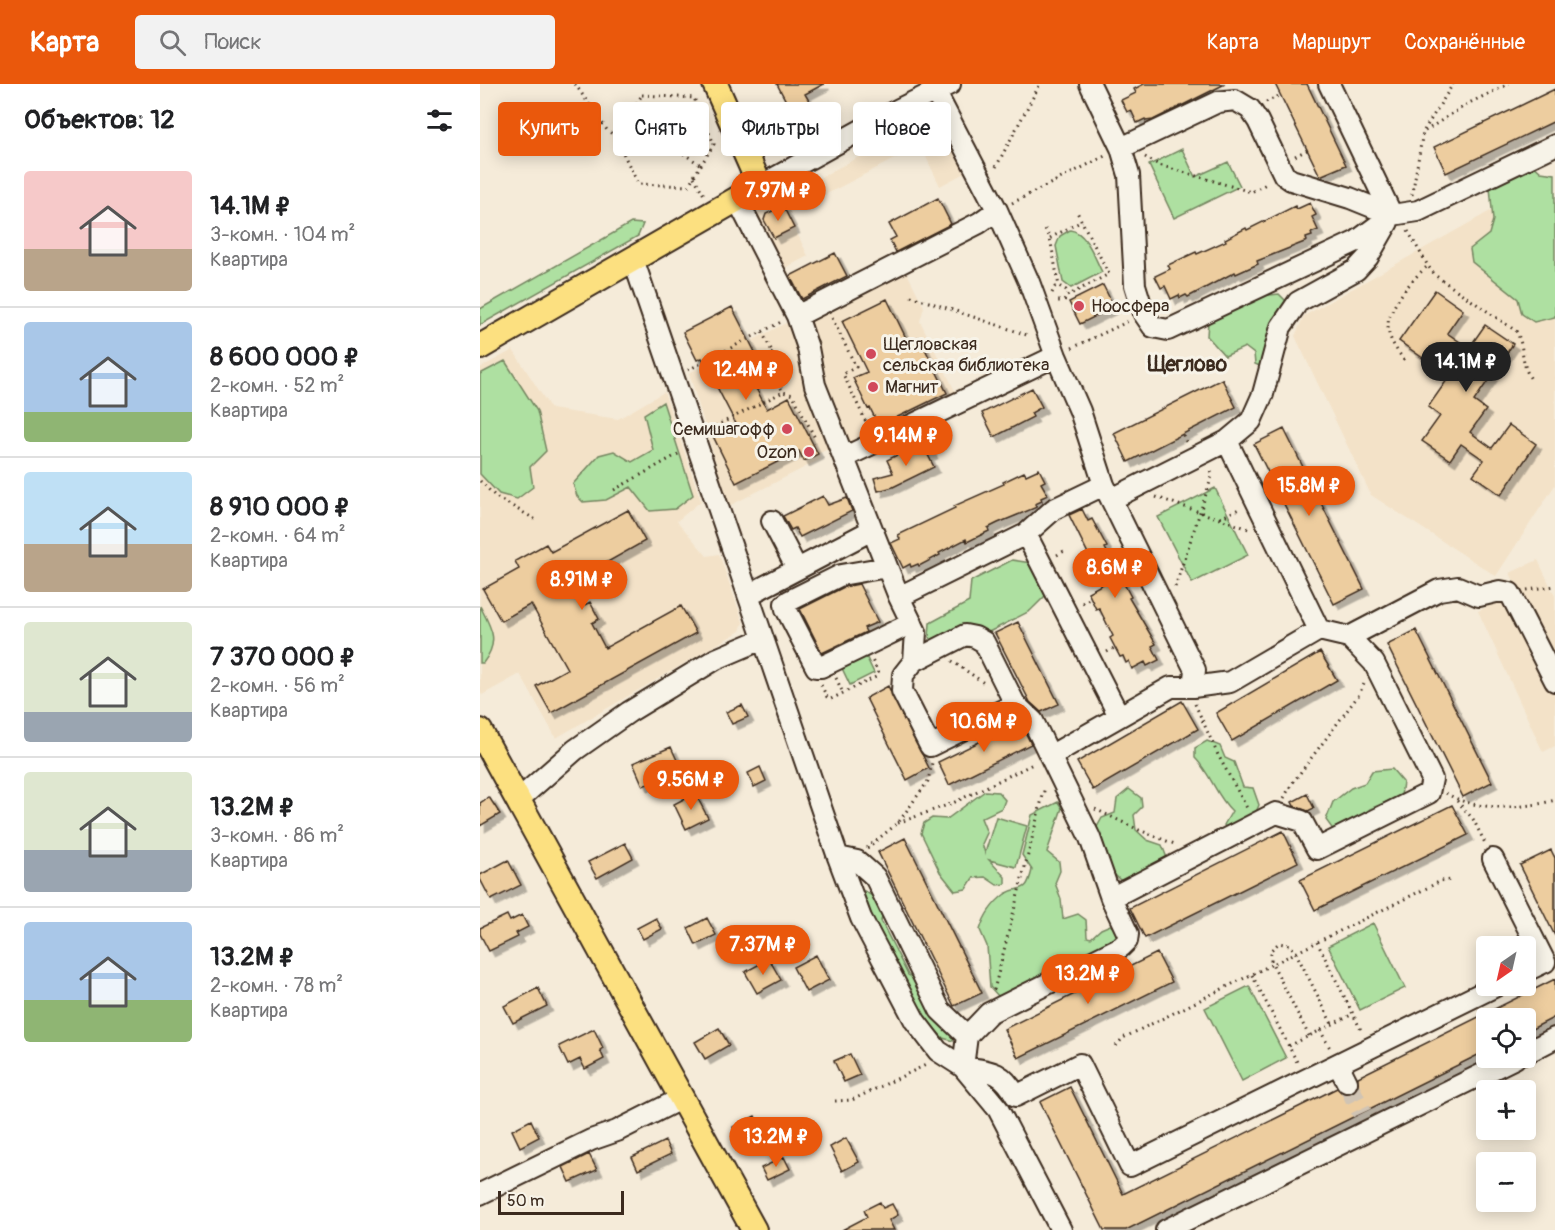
<!DOCTYPE html>
<html lang="ru">
<head>
<meta charset="utf-8">
<style>
	body { margin:0; font-family:Pangolin,sans-serif; background:#f2f2f2; color:#202124; height:100vh; display:flex; flex-direction:column; font-size:22px; white-space:nowrap }
	* { box-sizing:border-box; margin:0 }
	p { font-size:20px; color:#757577 }
	.icon { flex:none; width:33px; height:33px; fill:none; stroke:currentColor; stroke-width:2; stroke-linecap:round; stroke-linejoin:round }
	.map { position:relative; flex:1; overflow:hidden }
	.panel { display:flex; flex-direction:column; background:#fff; width:480px }
	.panel>* { flex:none }
	.banner { position:absolute; left:18px; top:18px; width:570px; height:54px; display:flex; gap:12px }
	.needle { width:39px; rotate:214deg }
	.buttons { position:absolute; left:996px; top:852px; display:grid; gap:12px }
	.buttons a { display:grid; place-items:center; width:60px; height:60px; border-radius:6px; background:#fff; box-shadow:0 3px 15px #0003; font-size:30px }
	.scale { position:absolute; left:18px; bottom:15px; width:126px; box-sizing:border-box; padding-left:6px; border:3px solid #3b2a1e; border-top:0; font-size:16px; line-height:21px; white-space:nowrap; color:#3b2a1e; -webkit-text-stroke:4px #f7f3e8; paint-order:stroke }
	.price { position:absolute; translate:-50% -51px; padding:0 14px; border-radius:21px; background:#ea580c; color:#fff; font-size:20px; line-height:39px; filter:drop-shadow(0 2px 3px #0008) }
	.price::after { content:''; position:absolute; left:50%; top:36px; width:18px; height:14px; margin-left:-9px; background:inherit; clip-path:polygon(0 0,100% 0,50% 100%) }
	.price.selected { background:#222; color:#fff }
	ul { padding:0; list-style:none }
	li { display:flex; align-items:center; gap:18px; height:150px; padding:0 24px }
	li+li { border-top:2px solid #e0e0e0 }
	li span { display:grid; place-items:center; flex:none; width:168px; height:120px; border-radius:6px; color:#555 }
	li>.icon { margin-inline-start:auto }
	span .icon { width:72px; height:72px; fill:#fffc; stroke-width:1 }
	li b { font-size:26px }
	h2 { display:flex; justify-content:space-between; align-items:center; height:72px; padding:0 24px; font-size:26px }
	.pill { padding:0 21px; border-radius:6px; background:#fff; box-shadow:0 3px 15px #0003; font-size:21px; line-height:54px }
	.pill.selected { background:#ea580c; color:#fff }
	header { display:flex; align-items:center; gap:36px; box-sizing:border-box; height:84px; padding:0 30px; background:#ea580c; color:#fff }
	header strong { font-size:28px }
	nav { display:flex; gap:33px; margin-inline-start:auto; font-size:21px }
	.search { width:420px; height:54px; background:#f2f2f2; display:flex; align-items:center; gap:15px; box-sizing:border-box; padding:0 21px; border-radius:6px; color:#757577; font-size:22px }
	main { display:flex; flex:1; min-height:0 }
	.map>svg:first-child { display:block }
	.built { fill:#f3e2c8 }
	.green { fill:#aee0a1; stroke:#748560; stroke-width:1.5 }
	.building { fill:#edcd9f; stroke:#3b2a1e; stroke-width:1.5; filter:url(#shadow) }
	.lines { fill:none; stroke-linecap:round; stroke-linejoin:round }
	.minor-tunnel { stroke:#d0c4b4; stroke-width:20; stroke-dasharray:20 10; stroke-linecap:butt }
	.minor-casing { stroke:#3b2a1e; stroke-width:24 }
	.major-casing { stroke:#3b2a1e; stroke-width:28 }
	.path { stroke:#3b2a1e; stroke-width:3; stroke-dasharray:1.5 4.5; stroke-linecap:butt }
	.minor { stroke:#f7f3e8; stroke-width:20 }
	.major { stroke:#fce080; stroke-width:24 }
	.poi-dot { fill:#d1495b; stroke:#f7f3e8; stroke-width:2 }
	.labels { text-anchor:middle; stroke-width:6; stroke-linejoin:round; paint-order:stroke }
	.poi-label { font-size:18px; fill:#3b2a1e; stroke:#f7f3e8; text-anchor:start }
	.quarter-label { font-size:21px; font-weight:bold; fill:#3b2a1e; stroke:#f7f3e8 }
</style>
</head>
<body>
<header>
<strong>Карта</strong>
<div class="search"><svg class="icon" aria-label="search" viewBox="0 0 24 24"><circle cx="10" cy="10" r="6"/><path d="M15 15l6 6"/></svg>Поиск</div>
<nav><a>Карта</a><a>Маршрут</a><a>Сохранённые</a></nav>
</header>
<main>
<section class="panel">
<h2>Объектов: 12<svg class="icon" aria-label="filters" viewBox="0 0 24 24"><path d="M4 7h16M4 17h16"/><circle cx="9" cy="7" r="2"/><circle cx="15" cy="17" r="2"/></svg></h2>
<ul>
<li><span style="background:linear-gradient(#f6c9c9 65%,#b9a48a 0)"><svg class="icon" aria-label="home" viewBox="0 0 24 24"><path d="M3 11l9-7 9 7M6 9v11h12V9"/></svg></span><div><b>14.1M ₽</b><p>3-комн. · 104 m²</p><p>Квартира</p></div></li>
<li><span style="background:linear-gradient(#a9c7e8 75%,#8fb573 0)"><svg class="icon" aria-label="home" viewBox="0 0 24 24"><path d="M3 11l9-7 9 7M6 9v11h12V9"/></svg></span><div><b>8 600 000 ₽</b><p>2-комн. · 52 m²</p><p>Квартира</p></div></li>
<li><span style="background:linear-gradient(#bfe0f5 60%,#b9a48a 0)"><svg class="icon" aria-label="home" viewBox="0 0 24 24"><path d="M3 11l9-7 9 7M6 9v11h12V9"/></svg></span><div><b>8 910 000 ₽</b><p>2-комн. · 64 m²</p><p>Квартира</p></div></li>
<li><span style="background:linear-gradient(#dfe7d0 75%,#9aa5b1 0)"><svg class="icon" aria-label="home" viewBox="0 0 24 24"><path d="M3 11l9-7 9 7M6 9v11h12V9"/></svg></span><div><b>7 370 000 ₽</b><p>2-комн. · 56 m²</p><p>Квартира</p></div></li>
<li><span style="background:linear-gradient(#dfe7d0 65%,#9aa5b1 0)"><svg class="icon" aria-label="home" viewBox="0 0 24 24"><path d="M3 11l9-7 9 7M6 9v11h12V9"/></svg></span><div><b>13.2M ₽</b><p>3-комн. · 86 m²</p><p>Квартира</p></div></li>
<li><span style="background:linear-gradient(#a9c7e8 65%,#8fb573 0)"><svg class="icon" aria-label="home" viewBox="0 0 24 24"><path d="M3 11l9-7 9 7M6 9v11h12V9"/></svg></span><div><b>13.2M ₽</b><p>2-комн. · 78 m²</p><p>Квартира</p></div></li>
</ul>
</section>
<div class="map">
<svg width="1075" height="1146" viewBox="0 0 1075 1146">
	<defs>
		<filter id="shadow"><feDropShadow dx="5.5" dy="5.5" stdDeviation="0" flood-color="#0004"/></filter>
	</defs>
	<rect width="100%" height="100%" fill="#f5ebd9"/>
	<filter id="ink" filterUnits="userSpaceOnUse"><feTurbulence type="fractalNoise" baseFrequency=".0167" numOctaves="2"/><feDisplacementMap in="SourceGraphic" scale="12" xChannelSelector="R" yChannelSelector="G"/><feConvolveMatrix kernelMatrix="1 2 1 2 8 2 1 2 1" color-interpolation-filters="sRGB"/></filter>
	<g filter="url(#ink)">
		<path class="built" d="M461,29L490,86L460,102L446,73L451,70L445,59L308,130L328,172L288,193L261,137L301,115L306,126L320,118L315,107Z
			M1069,94L1075,105V401L1016,492L891,411L815,252L824,232Z
			M424,183L444,223L440,237L477,311L351,373L347,365L338,370L341,375L249,422L209,289L308,238L313,239Z
			M33,266L71,325L138,335L184,308L221,417L197,437L227,472L239,470L263,538L260,547L76,654L40,590L2,611L0,607V284Z
			M1058,476L1075,512V662L1063,668L998,527L1039,508L1030,489Z"/>
		<path class="green" d="M702,65L715,93L748,78L760,102L694,134L669,81Z
			M1051,79L1061,88L1075,90V233L1054,238L1042,230L1038,215L992,178L990,165L1009,150L1013,136L1010,103Z
			M151,139L163,140L158,152L0,241V225Z
			M590,146C607,148 615,175 622,188L591,204L583,198L576,162L580,152Z
			M799,210L810,221L784,284L775,280L774,270L765,263L745,272L727,252L728,237L780,212Z
			M25,277L57,327L66,367L50,383L53,403L37,415L19,410L0,390V290Z
			M183,318L213,411L195,425L170,427L151,403L126,416L103,418L97,412L93,400L119,371L134,367L152,378L173,366L164,330Z
			M735,404L768,471L712,499L678,433Z
			M532,476L551,479L567,510L550,527L505,550L455,563L449,553L450,539L489,518L491,497Z
			M0,522C12,545 20,557 3,579H0Z
			M384,568L394,589L370,601L360,580Z
			M727,657L740,662L745,674L754,678L763,703L773,704L779,721L774,733L747,748L744,741L752,727C736,712 731,690 715,674V664Z
			M912,685L923,698L921,712L890,725L864,745L854,747L846,736L853,718L871,704L885,699L892,687Z
			M649,705L661,714L662,723L654,731L656,746L667,756L682,761L687,774L678,785L661,786L651,796H640L630,786L617,743L622,734L635,729L637,715Z
			M505,707L518,708L525,716L522,724L501,734L507,749L502,760L505,769L516,733L547,742L536,783L509,776L525,793V800L517,801L505,793L493,794L486,805L475,807L460,788L441,749L444,739L452,734L467,735Z
			M578,718L582,724L567,768L579,778L580,787L575,799L581,815L583,835L598,830L606,836L607,853L611,854L621,845L630,841L640,849L635,859L529,913H519L510,903L507,862L500,846C504,832 513,819 525,810C541,800 546,812 552,786L542,771L552,731Z
			M384,807L396,814L403,828L401,837L428,891L444,899L474,944L473,957L463,954L442,931L388,828L383,812Z
			M893,839L925,904L880,926L848,862Z
			M769,902L806,974L762,997L725,924Z"/>
		<path class="building" d="M297,0H344L325,10L332,22L316,30L310,18L307,19Z
			M664,0H745L673,36L666,37L665,35L657,39L651,26L647,28L641,16L656,9L654,5Z
			M795,0H827L866,81L840,92Z
			M1075,5V37L966,89L954,63Z
			M458,114L471,140L416,168L410,156L416,153L409,140Z
			M830,119L836,131L832,133L838,146L831,149L832,152L826,154L827,157L777,177L778,180L756,190L755,188L708,213L706,211L700,214L699,211L691,215L685,202L681,204L675,192L690,185L688,181L716,168L717,170L746,157L745,155L766,144L767,146L815,122L817,125Z
			M303,122L314,144L294,154L284,136L286,130Z
			M355,169L367,192L322,215L310,192Z
			M623,201L634,223L600,240L589,218Z
			M955,206L983,226L967,249L989,264L1005,241L1033,260L994,317L1006,326L990,348L1012,364L1029,341L1056,360L1021,411L993,391L1004,376L981,360L970,376L942,357L960,332L948,323L981,276L958,261L947,277L919,257Z
			M407,215L428,258L439,253L467,309L399,342L390,324L388,325L373,294L387,288L362,237Z
			M252,223L278,274L269,278L273,292L272,297L287,325L309,313L338,370L324,377L319,367L256,399L233,352L256,340L222,274L217,276L203,248Z
			M742,295L756,323L648,378L634,349Z
			M552,304L562,323L551,329L553,333L514,353L502,329Z
			M804,345L884,505L854,520L774,360Z
			M445,357L452,369L448,371L454,383L413,403L398,407L394,394L413,389L407,376Z
			M559,385L565,397L561,399L568,411L561,414L562,417L555,420L557,423L518,439L508,444L509,447L487,458L486,455L459,469L460,471L439,482L438,480L431,483L430,480L423,484L411,459L420,455L418,451L475,424L474,422L524,400L523,398L544,388L546,391Z
			M343,412L348,421L367,414L372,427L320,453L315,444L311,446L303,432Z
			M602,425L608,437L612,435L627,463L625,464L651,513L649,514L676,560L672,562L679,576L667,582L665,578L652,585L649,577L646,579L643,572L640,573L630,554L633,552L619,524L616,525L608,508L623,500L589,431Z
			M148,426L165,457L90,499L103,522L110,518L119,535L112,539L125,564L201,522L216,549L71,629L56,602L87,585L51,520L21,537L3,505L39,485L35,477L66,460L71,468Z
			M379,500L398,538L384,544L386,548L342,569L320,525L364,503Z
			M538,538L579,620L561,628L550,618L515,549Z
			M936,546L1012,698L983,713L907,561Z
			M840,568L857,596L752,657L736,629Z
			M408,602L449,684L427,696L386,614Z
			M702,617L718,645L613,706L597,678Z
			M262,621L268,633L252,640L246,628Z
			M538,639L543,644L551,660L469,701L458,678Z
			M191,663L201,685L163,702L153,679Z
			M280,683L286,697L274,703L268,689Z
			M215,709L228,734L206,745L194,720Z
			M827,710L834,724L828,727L814,722L812,718Z
			M9,713L20,730L0,742V719Z
			M972,721L988,751L835,826L820,796Z
			M803,747L818,778L665,854L650,824Z
			M425,754L502,909L474,922L398,768Z
			M145,759L153,774L117,794L108,778Z
			M1071,766L1075,774V852L1040,781Z
			M28,776L41,801L11,816L0,795V791Z
			M27,831L30,837L42,831L48,843L36,849L38,853L9,867L0,850V844Z
			M176,834L182,845L163,855L157,844Z
			M227,834L236,851L216,861L208,844Z
			M677,869L692,898L538,974L524,945Z
			M336,871L349,896L326,908L313,883Z
			M289,875L301,896L277,909L265,888Z
			M1075,895V933L1046,948V934H1006V967L646,1146H624L560,1018L590,1003L643,1110L857,1004L861,1008L872,1009L877,1004L878,993Z
			M58,904L67,922L33,939L24,922Z
			M239,944L249,961L225,975L215,958Z
			M114,945L123,964L120,966L124,975L105,985L100,975L88,981L79,962Z
			M370,970L380,991L364,998L354,977Z
			M275,1032L282,1047L260,1058L253,1043Z
			M51,1036L59,1053L40,1063L32,1046Z
			M366,1054L379,1078L362,1087L350,1063Z
			M185,1057L191,1070L158,1086L152,1073Z
			M109,1070L117,1086L90,1098L83,1083Z
			M304,1073L310,1085L287,1096L281,1084Z
			M400,1118L403,1124L412,1120L418,1131L409,1136L414,1146H362L387,1133L384,1126Z"/>
		<g class="lines">
			<path class="minor-tunnel" d="M867,998L882,1029"/>
			<defs>
				<path id="minor" d="M610,0L641,64L649,91L655,201L664,230L673,243L688,246L877,157L912,131L938,127L1075,61
					M849,0L912,131
					M455,7L517,126L549,198L576,272L600,327L624,401L715,586L713,603
					M641,64L738,18L755,16L770,25L778,37L804,91L811,96L870,114L912,131
					M280,102L419,25L470,0
					M257,115L317,232L328,264L335,301L419,513L436,548L434,577L423,591L422,607L450,662L535,620
					M153,175L358,773L381,834L435,937L458,967L483,983L518,1025L581,1146
					M317,232L499,139L517,126
					M747,357L839,546
					M365,373L576,272
					M632,415L747,357L771,337L783,310L801,243L818,218L876,186L888,173L908,138
					M292,437L317,485
					M546,450L639,632
					M407,483L361,491L309,517L305,520L306,525L336,583H341L432,539
					M268,511L392,446
					M419,513L546,450L574,425L624,401
					M869,553L959,506L978,503L999,512L1020,507L1030,509L1075,597
					M434,577L485,551L495,553L504,558L535,620L553,637L610,754L631,814L648,850L647,857L641,863L509,929L487,952L483,983
					M570,672L691,603H713L750,598L839,546L869,553L894,579L952,695L949,709L837,765L822,737L796,729L631,814
					M38,716L95,666L149,628L236,575L283,555
					M358,773L377,777L395,793L460,926L487,952
					M1013,775L1065,878L1046,887
					M1046,969L1075,954
					M858,980L867,998
					M483,983C510,987 522,986 536,1012L600,980L650,1082L1016,902
					M0,1110L111,1056L137,1047L202,1014
					M686,1146L1035,974"/>
				<path id="major" d="M0,263L280,102L235,0
					M0,647L274,1146"/>
			</defs>
			<use href="#minor" class="minor-casing"/>
			<use href="#major" class="major-casing"/>
			<path class="path" d="M95,0L127,46L135,52
				M162,11L214,14L234,60L208,102L158,100L135,52Z
				M786,18L801,11
				M147,33L179,54
				M945,47L989,19L1029,0
				M179,54V62L185,66L193,63
				M179,54L186,50L193,55V63
				M193,63L221,81
				M815,72L827,66
				M665,73L679,81L771,108L788,99
				M516,83L560,0
				M214,93L225,113
				M932,111L943,48L973,0
				M532,119L625,72
				M565,145L570,154L579,202L586,206L588,210L584,217H576
				M928,147L948,182L956,192L1036,247C1045,262 1040,279 1051,295
				M570,154L602,137
				M572,209L575,203L579,202
				M431,212L550,252
				M587,212L629,190L597,128
				M352,234L376,283L363,290L388,342
				M282,248L293,269L286,273L303,308L313,311L335,354
				M592,264L649,237
				M924,276C916,265 908,255 908,241C908,224 934,192 948,182
				M208,286L301,238
				M230,345L303,308
				M703,351L707,360
				M0,397L16,413L58,437
				M134,406L200,369
				M676,413L769,445
				M740,434L761,424
				M577,471L586,466
				M695,503L732,392L730,384
				M1047,506L1075,502
				M602,519L611,514
				M627,568L636,563
				M472,577L504,599
				M356,594L363,609
				M341,601L347,613L351,615L396,593L398,588L392,576
				M715,620L738,671L767,724
				M966,709C994,728 1044,725 1075,716
				M804,714L811,701L878,612L884,600
				M977,717L993,735L1006,761
				M615,725L659,746L697,761
				M418,739L473,719L555,679
				M387,764L418,739L448,697L452,679
				M837,858L882,948
				M772,891L818,980
				M514,906L565,703
				M840,946L851,966
				M829,952L791,877V866L799,859L810,861L816,869L852,940
				M636,962L643,954L961,797L973,796
				M809,962L873,930
				M355,1017L372,1016L448,980"/>
			<use href="#minor" class="minor"/>
			<use href="#major" class="major"/>
		</g>
	</g>
	<g class="poi-dot">
		<circle cx="599" cy="222" r="6"/>
		<circle cx="391" cy="270" r="6"/>
		<circle cx="393" cy="303" r="6"/>
		<circle cx="307" cy="345" r="6"/>
		<circle cx="329" cy="368" r="6"/>
	</g>
	<g class="labels">
		<g class="poi-label">
			<text x="611" y="228">Ноосфера</text>
			<text x="403" y="266">Щегловская<tspan x="403" dy="21">сельская библиотека</tspan></text>
			<text x="405" y="309">Магнит</text>
			<text x="295" y="351" text-anchor="end">Семишагофф</text>
			<text x="317" y="374" text-anchor="end">Ozon</text>
		</g>
		<g class="quarter-label">
			<text x="707" y="287">Щеглово</text>
		</g>
	</g>
</svg>
<div class="buttons">
<a><svg class="needle" viewBox="-14 -14 28 28"><path d="M0-13l5 13h-10z" fill="#e53935"/><path d="M0 13l5-13h-10z" fill="#757577"/></svg></a>
<a><svg class="icon" aria-label="locate" viewBox="0 0 24 24"><circle cx="12" cy="12" r="6"/><path d="M12 2v4M12 18v4M2 12h4M18 12h4"/></svg></a>
<a>+</a>
<a>−</a>
</div>
<div class="scale">50 m</div>
<b class="price" style="left:298px;top:138px">7.97M ₽</b>
<b class="price selected" style="left:986px;top:309px">14.1M ₽</b>
<b class="price" style="left:266px;top:317px">12.4M ₽</b>
<b class="price" style="left:426px;top:383px">9.14M ₽</b>
<b class="price" style="left:829px;top:433px">15.8M ₽</b>
<b class="price" style="left:635px;top:515px">8.6M ₽</b>
<b class="price" style="left:102px;top:527px">8.91M ₽</b>
<b class="price" style="left:504px;top:669px">10.6M ₽</b>
<b class="price" style="left:211px;top:727px">9.56M ₽</b>
<b class="price" style="left:283px;top:892px">7.37M ₽</b>
<b class="price" style="left:608px;top:921px">13.2M ₽</b>
<b class="price" style="left:296px;top:1084px">13.2M ₽</b>
<div class="banner">
<a class="pill selected">Купить</a>
<a class="pill">Снять</a>
<a class="pill">Фильтры</a>
<a class="pill">Новое</a>
</div>
</div>
</main>
</body>
</html>
